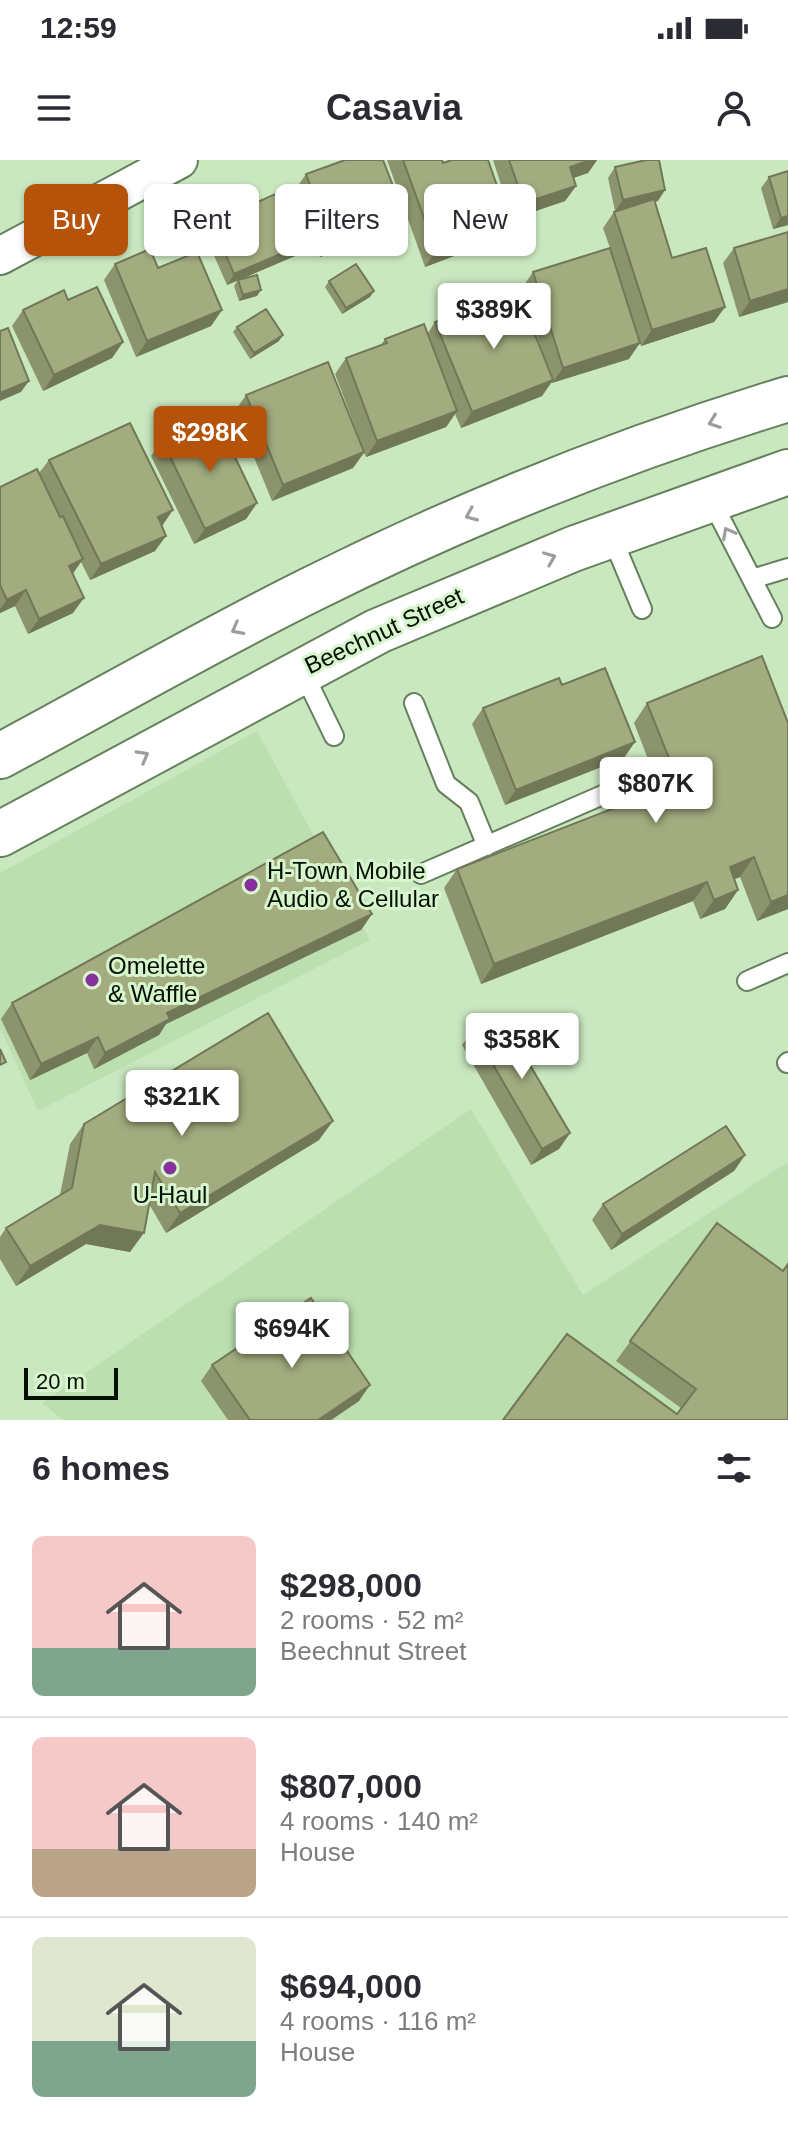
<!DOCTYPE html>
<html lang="en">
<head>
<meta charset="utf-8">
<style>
	body { margin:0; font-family:Helvetica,sans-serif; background:#f7f7f7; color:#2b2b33; height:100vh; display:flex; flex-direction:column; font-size:30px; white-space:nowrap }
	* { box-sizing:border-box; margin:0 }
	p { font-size:26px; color:#7c7c81 }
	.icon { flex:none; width:44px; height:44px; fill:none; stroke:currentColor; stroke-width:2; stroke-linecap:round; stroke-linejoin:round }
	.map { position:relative; height:1260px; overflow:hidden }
	.panel { display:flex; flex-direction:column; background:#fff; flex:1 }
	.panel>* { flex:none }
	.banner { position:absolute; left:24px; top:24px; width:740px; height:72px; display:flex; gap:16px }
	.scale { position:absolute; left:24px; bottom:20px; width:94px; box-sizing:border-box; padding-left:8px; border:4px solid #060f03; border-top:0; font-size:22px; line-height:28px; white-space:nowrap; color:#060f03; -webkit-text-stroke:6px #d7f6cd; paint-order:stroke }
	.price { position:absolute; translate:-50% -68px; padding:0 18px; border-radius:8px; background:#fff; color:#222; font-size:26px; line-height:52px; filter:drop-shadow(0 2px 4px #0008) }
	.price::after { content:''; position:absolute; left:50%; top:48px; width:24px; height:18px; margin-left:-12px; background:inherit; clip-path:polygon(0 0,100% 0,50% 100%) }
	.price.on { background:#b45309; color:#fff }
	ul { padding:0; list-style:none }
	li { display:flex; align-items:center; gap:24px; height:200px; padding:0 32px }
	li+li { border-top:2px solid #e1e1e2 }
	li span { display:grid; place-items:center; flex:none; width:224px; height:160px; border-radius:12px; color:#555 }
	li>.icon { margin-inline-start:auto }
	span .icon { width:96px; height:96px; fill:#fffc; stroke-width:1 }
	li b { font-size:34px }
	h2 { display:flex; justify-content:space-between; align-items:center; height:96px; padding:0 32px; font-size:34px }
	.tag { padding:0 28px; border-radius:12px; background:#fff; box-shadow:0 2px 6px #0004; font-size:28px; line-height:72px }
	.tag.on { background:#b45309; color:#fff }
	.status { display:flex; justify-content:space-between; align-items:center; height:56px; padding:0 40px; background:#fff; direction:ltr }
	.status svg { height:22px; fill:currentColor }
	header { display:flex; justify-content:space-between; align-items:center; height:104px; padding:0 32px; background:#fff; font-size:36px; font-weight:800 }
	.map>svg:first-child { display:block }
	.built { fill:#bcdfb0 }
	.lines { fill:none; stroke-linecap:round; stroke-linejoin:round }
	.service-casing { stroke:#65805c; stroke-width:22 }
	.minor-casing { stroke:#65805c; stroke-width:40 }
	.secondary-casing { stroke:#65805c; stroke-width:48 }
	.service { stroke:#fff; stroke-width:18 }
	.minor { stroke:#fff; stroke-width:36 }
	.secondary { stroke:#fff; stroke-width:44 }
	.wall { fill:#8b946c }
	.shaded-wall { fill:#717858 }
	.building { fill:#a2ac7e; stroke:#717858; stroke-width:2 }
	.oneway { stroke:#9b9f9a }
	.poi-dot { fill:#85309d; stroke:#d7f6cd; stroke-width:3 }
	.labels { text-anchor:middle; stroke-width:6; stroke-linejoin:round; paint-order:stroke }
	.street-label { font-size:24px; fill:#060f03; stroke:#d7f6cd }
	.poi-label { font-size:24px; fill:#060f03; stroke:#d7f6cd; text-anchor:start }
</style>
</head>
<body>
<div class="status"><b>12:59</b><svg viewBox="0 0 49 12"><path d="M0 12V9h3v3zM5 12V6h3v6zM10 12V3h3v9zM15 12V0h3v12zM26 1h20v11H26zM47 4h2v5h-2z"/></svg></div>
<header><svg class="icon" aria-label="menu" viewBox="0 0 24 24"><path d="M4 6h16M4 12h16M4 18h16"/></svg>Casavia<svg class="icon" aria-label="person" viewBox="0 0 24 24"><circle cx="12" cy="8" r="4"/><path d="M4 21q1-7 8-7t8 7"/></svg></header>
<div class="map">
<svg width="788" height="1260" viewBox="0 0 788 1260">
	<rect width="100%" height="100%" fill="#cae8c0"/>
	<path class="built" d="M257,571L370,780L38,951L0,868V713Z
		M471,949L583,1135L788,1002V1260H63L42,1243Z"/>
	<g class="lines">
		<defs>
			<path id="service" d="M711,340L772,458
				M611,375L642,449
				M752,419L788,408
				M302,510L334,576
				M414,543L446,624L469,642L487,686
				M421,714L644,617
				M747,821L788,803
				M787,903L788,902"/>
			<path id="minor" d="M0,96L179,0"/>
			<path id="secondary" d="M0,596C103,541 205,482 310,430C464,353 624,289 788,239
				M0,674L378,471L573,389L788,312"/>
		</defs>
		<use href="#service" class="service-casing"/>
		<use href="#minor" class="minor-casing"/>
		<use href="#secondary" class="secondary-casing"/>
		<use href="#service" class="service"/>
		<use href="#minor" class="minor"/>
		<use href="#secondary" class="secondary"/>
	</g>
	<path class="wall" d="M387,0H442L443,3L489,52L459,63L454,96L425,107Z
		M493,0H597L588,13L574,18L576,26L565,41L512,59Z
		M615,7L658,41L654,42L672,98L725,147L714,162L641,186L627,143L629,199L551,223L542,236L461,268L455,254L446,267L366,297L364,293L353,308L272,341L235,251L246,235L361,283L335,214L346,198L381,185L385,179L428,173L435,162L540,185L522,128L533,112L610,88L603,68L614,52L625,48L615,51L608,18Z
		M788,11V65L773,69L761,28L769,17Z
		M306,14L387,55L364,63L366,68L355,84L320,97L295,30Z
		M212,62L303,84L295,96L227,125L204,73Z
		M788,72V142L739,157L723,103L734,88Z
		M115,104L158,108L222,150L211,166L136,197L104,120Z
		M238,120L257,136L239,141L234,126Z
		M329,121L370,137L342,154L325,127Z
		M68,140L123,182L112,198L43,231L12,166L23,150Z
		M237,167L279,181L250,199L233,172Z
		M201,277L257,343L246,359L194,384L151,296L162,280Z
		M49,300L162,366L155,391L90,420L81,402L73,414V453L28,474L15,446L0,453V327L39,313Z
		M762,496L788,749L757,761L740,717L734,719L738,730L725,749L700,759L693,741L481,824L444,728L457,709L660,630L634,563L647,543Z
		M562,525L624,598L505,645L472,564L483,548Z
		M372,754L361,770L166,864L159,875L94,909L87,893L30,920L1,859L12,843Z
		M473,870L507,876L534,895L529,903L570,973L559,989L531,1005L462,885Z
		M84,964L319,980L166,1073L149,1044L130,1092L86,1084L16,1126L0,1099V1077L6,1068L60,1035L70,984Z
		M745,995L734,1011L611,1090L592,1060L603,1044Z
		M717,1063L783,1111L788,1104V1260H503L567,1174L677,1254L681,1248L616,1201Z
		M212,1205L359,1241L331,1260H228L201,1221Z"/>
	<path class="shaded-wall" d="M590,0H597L588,13L559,22L570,7Z
		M576,26L565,41L512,59L524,43Z
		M665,30L658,41L615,51L623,40Z
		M501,37L489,52L444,68L455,52Z
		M398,39L387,55L349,68L360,52Z
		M788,56V65L773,69L781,58Z
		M366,68L355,84L320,97L331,81Z
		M465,80L454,96L425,107L436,91Z
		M303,84L295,96L227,125L234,114Z
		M788,129V142L739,157L750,141Z
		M261,130L257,136L239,141L243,135Z
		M374,131L370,137L342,154L346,148Z
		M725,147L714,162L641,186L652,170Z
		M222,150L211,166L136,197L147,181Z
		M283,175L279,181L250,199L254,193Z
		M123,182L112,198L43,231L54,215Z
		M640,183L629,199L552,223L563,208Z
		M553,220L542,236L461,268L472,252Z
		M29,221L21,232L0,241V233Z
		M457,251L446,267L366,297L377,281Z
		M364,292L353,308L272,341L283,325Z
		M257,343L246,359L194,384L205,369Z
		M173,350L162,366L158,357Z
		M166,376L155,391L90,420L101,404Z
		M83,399L72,414L69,406Z
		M26,430L15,446L0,453V449L7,440Z
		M84,438L73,453L28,474L39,459Z
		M635,582L624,598L505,645L516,630Z
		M754,697L740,717L716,727L730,707Z
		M707,722L693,741L481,824L494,804Z
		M738,730L725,749L700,759L714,740Z
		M788,735V749L757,761L771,742Z
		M372,754L361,770L166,864L159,875L94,909L105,893L167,853Z
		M98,877L87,893L30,920L41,904Z
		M333,961L319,980L166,1073L180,1053Z
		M570,973L559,989L531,1005L542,989Z
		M745,995L734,1011L611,1090L622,1074Z
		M100,1065L144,1073L130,1092L86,1084L16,1126L30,1106Z
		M370,1225L359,1241L331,1260H318Z"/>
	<path class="building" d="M345,0H383L398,39L360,52L366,68L331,81L306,14Z
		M403,0H442L443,3L452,0H488L501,37L455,52L465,80L436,91Z
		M509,0H590L570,7L576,26L524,43Z
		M646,0H659L665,30L623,40L615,7Z
		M788,11V56L781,58L769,17Z
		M280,32L303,84L234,114L212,62Z
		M654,39L672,98L706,88L725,147L652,170L614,52Z
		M788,72V129L750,141L734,88Z
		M610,88L640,183L563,208L533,112Z
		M150,89L158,108L197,92L222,150L147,181L115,104Z
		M356,104L374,131L346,148L329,121Z
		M257,115L261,130L243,135L238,120Z
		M97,127L123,182L54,215L23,150L64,130L68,140Z
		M517,129L553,220L472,252L435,162Z
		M266,149L283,175L254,193L237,167Z
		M424,164L457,251L377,281L346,198L387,183L385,179Z
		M8,168L29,221L0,233V171Z
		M328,202L364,292L283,325L246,235Z
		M130,263L173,350L158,357L166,376L101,404L49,300Z
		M195,264L201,277L221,268L257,343L205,369L162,280Z
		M37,309L60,357L63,356L83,399L69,406L84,438L39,459L26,430L7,440L0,425V327Z
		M762,496L788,563V735L771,742L754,697L730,707L738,730L714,740L707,722L494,804L457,709L679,623L647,543Z
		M605,508L635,582L516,630L483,548L559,518L562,525Z
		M323,672L372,754L167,853L170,859L105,893L98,877L41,904L12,843Z
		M268,853L333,961L180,1053L155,1012L144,1073L100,1065L30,1106L6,1068L72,1028L84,964Z
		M496,857L507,876L519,869L534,895L527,900L570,973L542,989L473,870Z
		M0,889L6,902L0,905Z
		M726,966L745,995L622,1074L603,1044Z
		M717,1063L783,1111L788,1104V1260H503L567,1174L677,1254L696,1229L630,1181Z
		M311,1138L370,1225L318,1260H250L212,1205Z"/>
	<defs><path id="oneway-chevron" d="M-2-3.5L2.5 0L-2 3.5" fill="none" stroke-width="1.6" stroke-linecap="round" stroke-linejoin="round" transform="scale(2)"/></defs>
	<g class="oneway">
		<use href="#oneway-chevron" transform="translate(714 262) rotate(160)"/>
		<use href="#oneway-chevron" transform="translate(471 355) rotate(157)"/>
		<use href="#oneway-chevron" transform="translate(728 373) rotate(-118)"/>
		<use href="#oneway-chevron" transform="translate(550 398) rotate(-22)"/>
		<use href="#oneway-chevron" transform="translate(237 469) rotate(152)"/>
		<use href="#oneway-chevron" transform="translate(143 596) rotate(-29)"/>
	</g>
	<g class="poi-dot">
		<circle cx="251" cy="725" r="8"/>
		<circle cx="92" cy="820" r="8"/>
		<circle cx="170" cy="1008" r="8"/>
	</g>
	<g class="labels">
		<g class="street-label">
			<text transform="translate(384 471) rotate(-25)" y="8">Beechnut Street</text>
		</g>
		<g class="poi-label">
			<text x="267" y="719">H-Town Mobile<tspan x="267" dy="28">Audio &amp; Cellular</tspan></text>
			<text x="108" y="814">Omelette<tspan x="108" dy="28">&amp; Waffle</tspan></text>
			<text x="170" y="1043" text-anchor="middle">U-Haul</text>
		</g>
	</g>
</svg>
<div class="scale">20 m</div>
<b class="price" style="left:494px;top:191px">$389K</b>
<b class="price on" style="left:210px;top:314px">$298K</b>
<b class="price" style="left:656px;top:665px">$807K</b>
<b class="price" style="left:522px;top:921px">$358K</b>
<b class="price" style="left:182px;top:978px">$321K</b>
<b class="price" style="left:292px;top:1210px">$694K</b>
<div class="banner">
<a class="tag on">Buy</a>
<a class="tag">Rent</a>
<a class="tag">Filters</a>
<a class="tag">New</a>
</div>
</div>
<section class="panel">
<h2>6 homes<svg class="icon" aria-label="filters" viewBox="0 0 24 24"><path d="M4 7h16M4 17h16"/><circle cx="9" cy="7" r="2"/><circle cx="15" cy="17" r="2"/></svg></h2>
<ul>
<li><span style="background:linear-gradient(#f6c9c9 70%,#7fa58c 0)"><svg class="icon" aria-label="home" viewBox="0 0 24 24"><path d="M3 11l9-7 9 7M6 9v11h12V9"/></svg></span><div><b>$298,000</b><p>2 rooms · 52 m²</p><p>Beechnut Street</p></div></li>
<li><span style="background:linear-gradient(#f6c9c9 70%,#b9a48a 0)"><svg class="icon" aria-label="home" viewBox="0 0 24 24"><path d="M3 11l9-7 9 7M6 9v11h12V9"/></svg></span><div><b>$807,000</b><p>4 rooms · 140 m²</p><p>House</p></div></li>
<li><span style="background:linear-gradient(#dfe7d0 65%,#7fa58c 0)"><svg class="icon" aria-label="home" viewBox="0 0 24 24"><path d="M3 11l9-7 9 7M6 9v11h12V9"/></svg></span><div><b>$694,000</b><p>4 rooms · 116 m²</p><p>House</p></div></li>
</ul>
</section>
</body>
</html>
